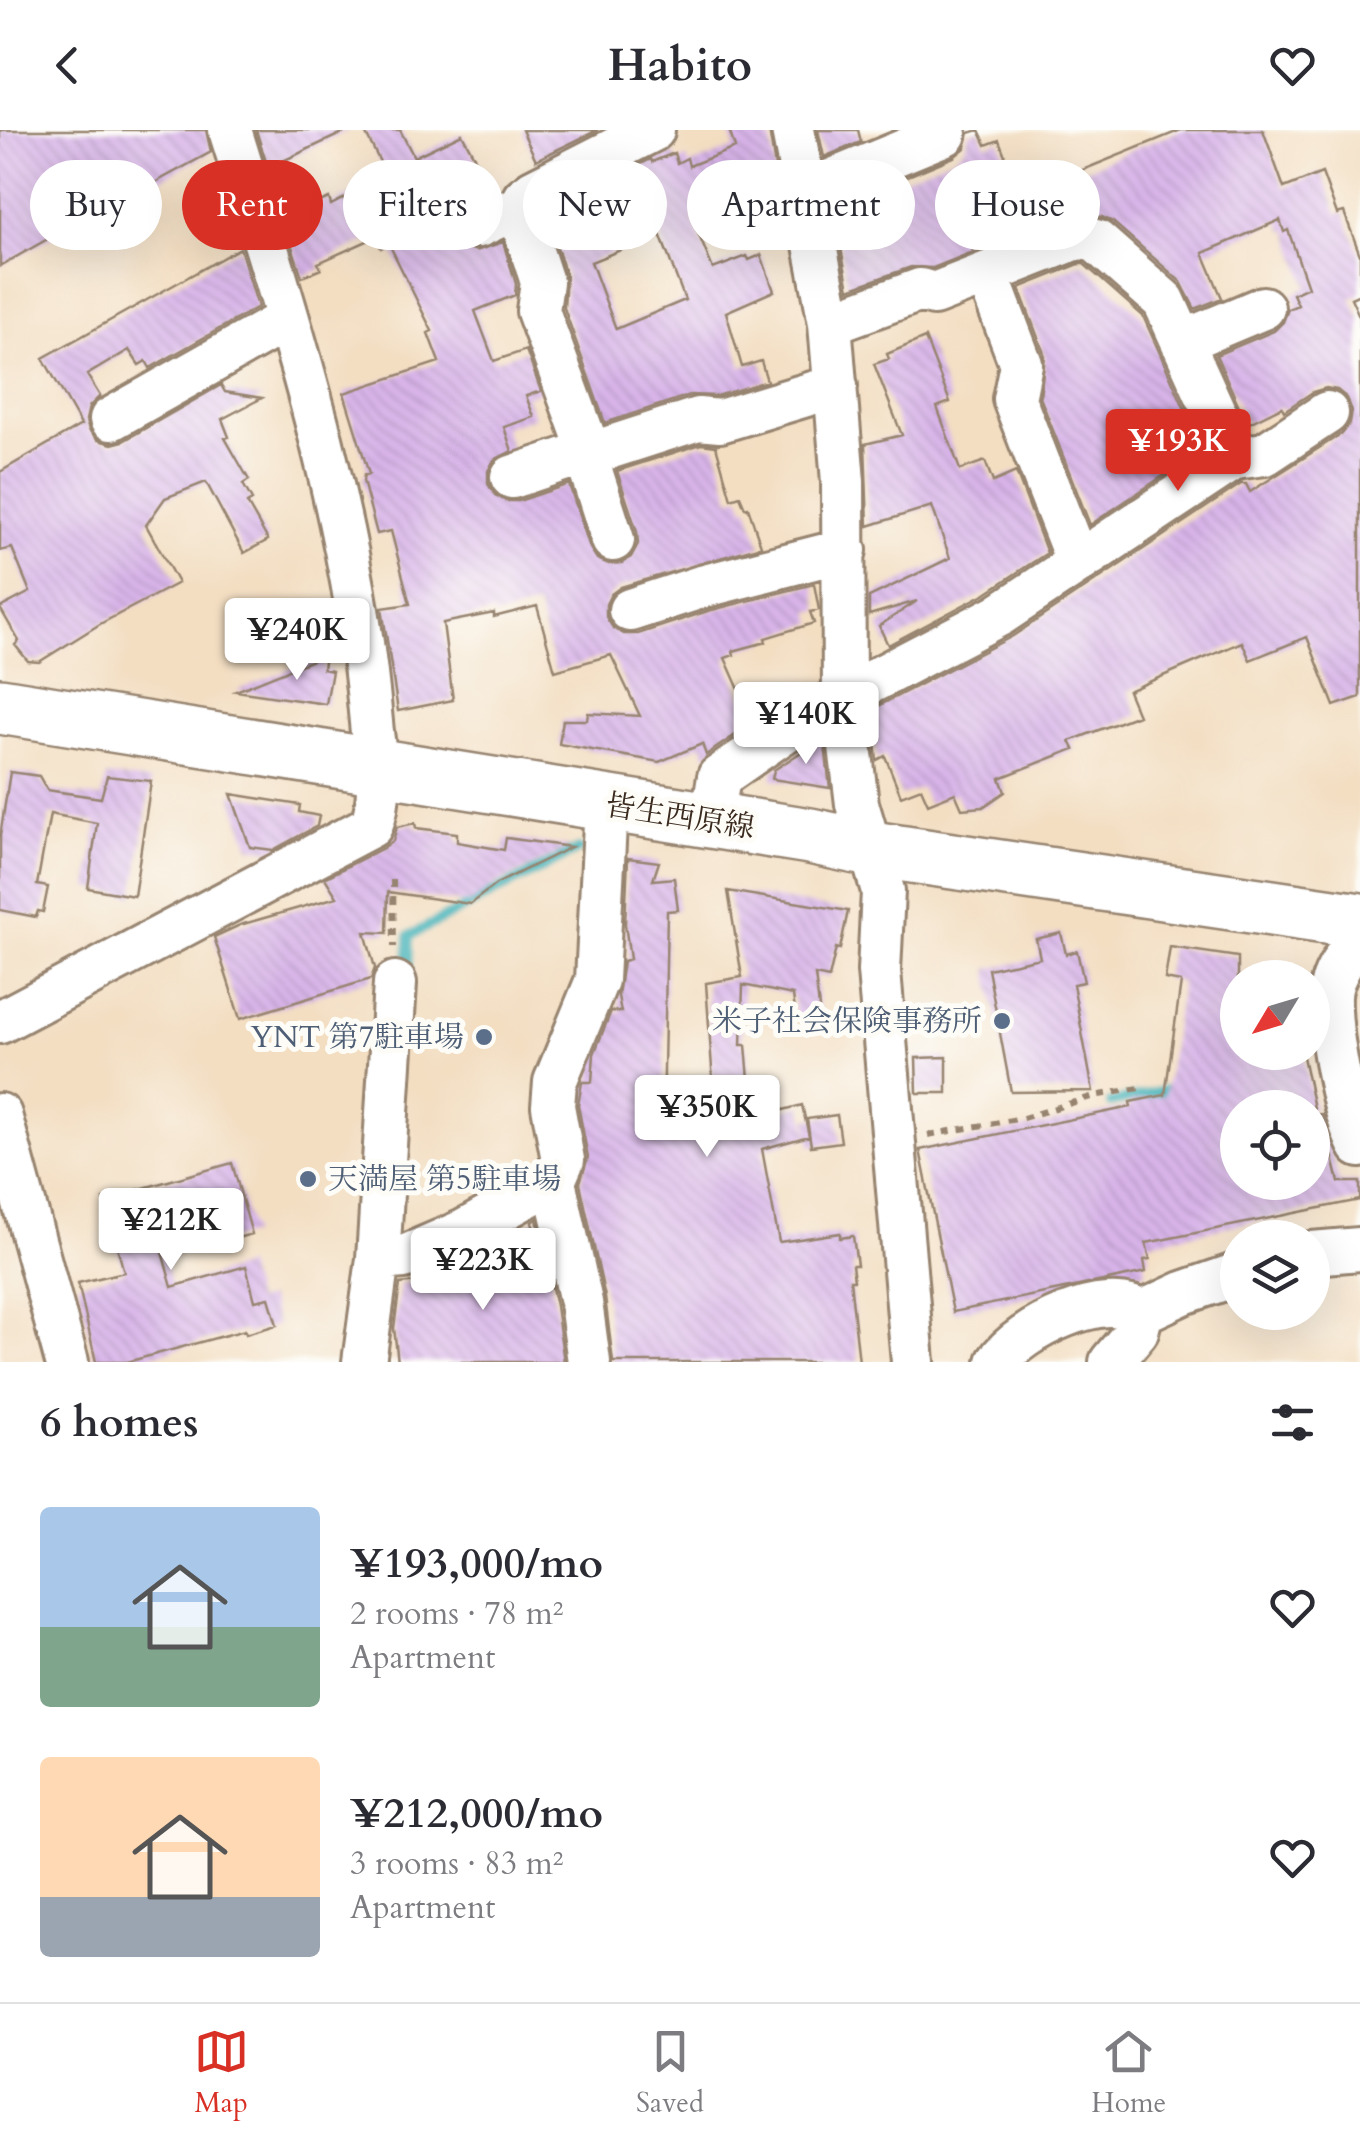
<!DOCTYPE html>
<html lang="en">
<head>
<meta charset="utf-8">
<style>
	body { margin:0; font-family:Cardo,"Noto Serif JP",serif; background:#f2f2f3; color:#2b2b33; height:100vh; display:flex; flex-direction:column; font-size:38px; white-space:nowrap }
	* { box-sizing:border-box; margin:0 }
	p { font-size:32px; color:#7c7c81 }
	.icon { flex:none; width:55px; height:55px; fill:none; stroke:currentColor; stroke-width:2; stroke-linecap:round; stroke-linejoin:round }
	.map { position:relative; height:1232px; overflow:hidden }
	.details { display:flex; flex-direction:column; background:#fff; flex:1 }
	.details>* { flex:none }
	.top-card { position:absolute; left:30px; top:30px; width:1300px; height:90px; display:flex; gap:20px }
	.needle { width:65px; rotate:232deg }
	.tools { position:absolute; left:1220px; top:830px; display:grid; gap:20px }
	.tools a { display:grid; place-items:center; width:110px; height:110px; border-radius:50%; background:#fff; box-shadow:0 10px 40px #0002; font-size:50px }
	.price { position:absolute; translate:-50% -85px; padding:0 22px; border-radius:10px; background:#fff; color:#222; font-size:32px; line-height:65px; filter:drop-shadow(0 2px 5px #0008) }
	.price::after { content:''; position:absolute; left:50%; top:60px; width:30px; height:22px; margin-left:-15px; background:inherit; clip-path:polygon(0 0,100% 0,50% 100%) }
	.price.on { background:#d93025; color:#fff }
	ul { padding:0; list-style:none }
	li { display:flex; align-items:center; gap:30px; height:250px; padding:0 40px }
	li span { display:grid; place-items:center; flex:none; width:280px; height:200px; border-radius:10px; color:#555 }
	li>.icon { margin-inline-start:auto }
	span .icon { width:120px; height:120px; fill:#fffc; stroke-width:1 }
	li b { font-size:42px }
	h2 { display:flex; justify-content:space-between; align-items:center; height:120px; padding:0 40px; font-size:42px }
	.chip { padding:0 35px; border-radius:45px; background:#fff; box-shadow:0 10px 40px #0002; font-size:35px; line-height:90px }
	.chip.on { background:#d93025; color:#fff }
	header { display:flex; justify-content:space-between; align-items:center; height:130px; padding:0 40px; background:#fff; font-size:45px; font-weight:700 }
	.tab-bar { display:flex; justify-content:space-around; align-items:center; height:140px; border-top:2px solid #e1e1e2; background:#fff; font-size:28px; color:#7c7c81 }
	.tab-bar a { display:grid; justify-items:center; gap:5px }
	.tab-bar .on { color:#d93025 }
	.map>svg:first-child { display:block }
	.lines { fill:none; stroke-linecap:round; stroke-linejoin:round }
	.stream { stroke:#40b1b7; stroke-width:10 }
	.building { fill:url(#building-back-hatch); fill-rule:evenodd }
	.minor-casing { stroke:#978470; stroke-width:48 }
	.major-casing { stroke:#978470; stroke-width:60 }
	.path { stroke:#978470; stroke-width:6; stroke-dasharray:8 8; stroke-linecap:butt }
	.minor { stroke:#fff; stroke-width:42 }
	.major { stroke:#fff; stroke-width:55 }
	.service-dot { fill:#5c6f8a; stroke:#fdfcf7; stroke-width:4 }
	.labels { text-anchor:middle; stroke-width:10; stroke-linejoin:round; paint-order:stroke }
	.street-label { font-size:30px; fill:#3b2a1e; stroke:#fdfcf7 }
	.service-label { font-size:30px; fill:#4e5e75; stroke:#fdfcf7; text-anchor:end }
</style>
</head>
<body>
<header><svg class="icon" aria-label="back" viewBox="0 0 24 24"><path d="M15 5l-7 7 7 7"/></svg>Habito<svg class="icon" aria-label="heart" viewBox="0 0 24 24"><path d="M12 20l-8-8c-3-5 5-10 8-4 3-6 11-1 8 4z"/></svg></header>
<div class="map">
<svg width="1360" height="1232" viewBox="0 0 1360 1232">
	<defs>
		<pattern id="building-back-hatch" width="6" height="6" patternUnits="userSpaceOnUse" patternTransform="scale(2.5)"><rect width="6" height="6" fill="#d8b4e9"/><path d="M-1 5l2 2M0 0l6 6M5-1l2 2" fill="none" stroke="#ba9bc7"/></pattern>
	</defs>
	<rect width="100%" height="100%" fill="#fdfcf7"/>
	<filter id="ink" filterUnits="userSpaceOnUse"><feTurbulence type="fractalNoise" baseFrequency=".01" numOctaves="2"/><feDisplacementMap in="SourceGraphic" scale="20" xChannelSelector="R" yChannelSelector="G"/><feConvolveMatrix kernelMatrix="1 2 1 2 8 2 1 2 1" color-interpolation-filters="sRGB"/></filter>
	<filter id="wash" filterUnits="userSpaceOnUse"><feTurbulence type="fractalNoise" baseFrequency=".0048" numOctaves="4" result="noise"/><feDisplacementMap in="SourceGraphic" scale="40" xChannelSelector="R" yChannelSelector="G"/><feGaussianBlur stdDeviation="2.25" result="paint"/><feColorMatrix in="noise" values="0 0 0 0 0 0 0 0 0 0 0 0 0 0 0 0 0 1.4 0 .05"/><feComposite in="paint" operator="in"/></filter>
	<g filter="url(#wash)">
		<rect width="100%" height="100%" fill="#f3dec2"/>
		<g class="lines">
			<path class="stream" d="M408,849L409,806L579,719
				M1111,973L1179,957"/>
		</g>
		<g id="blocks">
			<path class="building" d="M0,0H206L211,22L121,71L120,68L0,136Z
				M256,0H349L268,38Z
				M364,0H400L414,27L462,4L485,47L481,49L488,64L459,81L454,93L456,106L464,116L476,121L503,112L516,154L515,165L475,181L494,231L526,220L541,261L526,266L534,287L504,297L512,321L494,330L488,341V354L495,365L506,371H519L569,354L590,418L597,429L609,434L622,433L631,427L638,414L637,402L617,341L701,314L716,316L731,369L740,366L745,378L748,377L761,416L621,457L611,464L606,474V487L613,498L624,504H638L708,481L814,454L819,480L810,482L814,493L765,508L766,512L733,521L734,525L725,528L748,580L772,564L779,575L706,625L702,614L659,632L559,614L563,590H587L588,583L640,586L611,525L555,541L537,476L494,487V483L443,493L453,570L398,581L382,478L410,474L391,401L377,404L363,351L364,345L369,344L344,263L439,232L428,203L432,201L389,114L381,118L376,107L318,133L321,139L302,147L287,101L294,98L290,87L294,83L329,68L331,75L387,46Z
				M522,0H598L536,30Z
				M729,0H769L778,55L703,83L704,86L693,91L713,139L747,126L749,130L761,125L774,161L726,182L742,237L761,231L767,251L717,266L690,265L605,293L564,178L566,145L547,87L585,71L582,64L651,29L652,32L674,23L677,33L687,28L689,36L735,18ZM660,104L685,170L616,199L591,132Z
				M818,0H858L861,12L824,27Z
				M979,0L986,15L999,10L1017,57L958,80L973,122L933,138L911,137L849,159L833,77L954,27L965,18L969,3Z
				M1181,0H1263L1284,58L1322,43L1337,84L1344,82L1360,125V164L1351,168L1360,188V567L1334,576L1307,507L1250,530L1242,512L1128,561L1138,585L1070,611L1074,619L1000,648L1005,662L983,677L962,679L955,663L928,674L921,658L901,666L885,626L877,630L871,580L1013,506L1241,354H1246L1250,362L1341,304L1350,293L1352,281L1347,268L1337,260L1326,258L1313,262L1284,281L1282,277L1247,294L1216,225L1274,201L1283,192L1288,179L1298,175L1293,164L1308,157L1288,100L1284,102L1280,90L1203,123L1222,168L1195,179L1181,152L1113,92L1102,87L1076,84L1027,101L1014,63L1052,49L1053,52Z
				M240,118L258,177L150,238L146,231L139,235L129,220L87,245L100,266L89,277L86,290L89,300L98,310L112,314L123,311L221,255L225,262L262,268L222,289L229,307L225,308L249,350L243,354L252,370L247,373L268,410L244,423L206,352L165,368L146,395L178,453L100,494L39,532L28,531L15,515L19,511L0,478L30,462L12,418L0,421V342L81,295L43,228Z
				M1079,134H1084L1143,186L1203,319L1090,395L1040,267L1045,226L1019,158Z
				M925,208L950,272L937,277L960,340L985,331L993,352L1016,342L1047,423L986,463L888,515L879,496L917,471L869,485V467L950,428L932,376L868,396L865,314L902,305L874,234L889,229L887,224Z
				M325,525L323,539L332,541L326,574L236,561Z
				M824,607L830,658L772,649L774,640Z
				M10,642L39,646L47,660L101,668L107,646L151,651L134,766L88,758L97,693L50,684L37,755L48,757L43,782L38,781L36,787L0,780V706Z
				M231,664L300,675L299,682L319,686L317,696L273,720L250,717Z
				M415,693L416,698L457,703V712L504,720L506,708L571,717L496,754L470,774L388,762L387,803L365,802L375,838L371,849L240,889L214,807L240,795L337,767L325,748L383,718L393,711L397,697Z
				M628,728L659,732L653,750L674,748L678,780L667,781L663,993L716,996L706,853L742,847L728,761L848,781L840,819L836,818L829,848L815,845L820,886L796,889L793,865L743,855L741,915H746L751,972L759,971L761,986L802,975L809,1006L762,1019L779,1112L840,1103V1108L853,1106L857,1135H852L854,1150H850L859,1232H613L605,1167L580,1053L588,1027L578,975L582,952H592L594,924L611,881L621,882L618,866L623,831L630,829L625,794Z
				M1061,803L1066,824L1077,821L1084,852L1073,854L1093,961L1011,962L988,839L1040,828L1036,809Z
				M1170,817L1238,827V922H1302L1314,978H1238V1052H1312V985L1322,984L1339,1052H1360V1070L1146,1113L1150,1129L1144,1130L1146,1142L953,1182L920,1020L1131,977L1130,972L1165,965L1181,852L1165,849Z
				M947,927V963H917L916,928Z
				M837,985L841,1012L811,1016L807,989Z
				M232,1033L252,1104L226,1111L220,1092L158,1108L172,1157L246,1136L255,1171L269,1168L277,1195L246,1204L245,1200L127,1232H96L78,1153L124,1142L104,1069Z
				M537,1089L556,1176L564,1232H398L394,1198L400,1154L446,1149V1144L509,1136L505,1111L535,1103L532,1092Z"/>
		</g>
	</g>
	<g filter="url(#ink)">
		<use href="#blocks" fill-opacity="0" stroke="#978470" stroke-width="2.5"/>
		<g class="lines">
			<defs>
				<path id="minor" d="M653,0L533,61L524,68L520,85L542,152L538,181L587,315L592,320H602L698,289L720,291L836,256
					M793,0L830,193L843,352L844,566L857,674L883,761L879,841L913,1232
					M804,62L945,4
					M479,96L520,76
					M987,144L1021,234L1014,269L1077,431
					M830,193L920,160L934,164L1072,110L1081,108L1096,111L1164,171L1235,328
					M1182,212L1263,178
					M111,289L288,189
					M512,347L592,320L589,335L613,410
					M630,480L701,457L845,420
					M712,690L719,647L791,597L844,566L999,485L1235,328L1265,324L1327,283
					M1360,806C1350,820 1337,837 1332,854C1323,882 1345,991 1360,1016
					M0,892L371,696C385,661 374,629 371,592C354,389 290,193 230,0
					M0,985L67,1232
					M554,1051L581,1172L589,1232
					M1312,1123L1360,1119
					M378,1129L404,1127L464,1101L554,1051L563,1030L553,976L555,952L597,850L606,674
					M364,1232L378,1129L395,853
					M998,1232C1019,1199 1106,1158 1142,1182
					M1111,1232L1137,1201L1142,1182L1183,1163L1238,1144"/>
				<path id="major" d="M0,576L810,706L871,719L1360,791"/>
			</defs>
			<use href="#minor" class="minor-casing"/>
			<use href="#major" class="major-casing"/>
			<path class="path" d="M393,750L394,817
				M928,1005L1023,988L1094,966L1146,957"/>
			<use href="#minor" class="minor"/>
			<use href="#major" class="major"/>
		</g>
	</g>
	<g class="service-dot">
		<circle cx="1002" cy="891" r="10"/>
		<circle cx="484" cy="907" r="10"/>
		<circle cx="308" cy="1049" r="10"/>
	</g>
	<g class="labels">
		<g class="street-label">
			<text transform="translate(680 686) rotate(9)" y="10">皆生西原線</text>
		</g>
		<g class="service-label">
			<text x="982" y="901">米子社会保険事務所</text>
			<text x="464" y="917">YNT 第7駐車場</text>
			<text x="328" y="1059" text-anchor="start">天満屋 第5駐車場</text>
		</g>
	</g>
</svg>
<div class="tools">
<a><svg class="needle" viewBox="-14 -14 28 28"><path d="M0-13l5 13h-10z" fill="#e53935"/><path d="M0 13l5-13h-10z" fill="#7c7c81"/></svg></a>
<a><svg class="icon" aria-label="locate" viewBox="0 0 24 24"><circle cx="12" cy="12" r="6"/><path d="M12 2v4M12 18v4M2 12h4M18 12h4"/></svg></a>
<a><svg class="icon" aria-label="layers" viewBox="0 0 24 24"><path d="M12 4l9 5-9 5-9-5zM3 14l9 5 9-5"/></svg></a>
</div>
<b class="price on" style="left:1178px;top:364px">¥193K</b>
<b class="price" style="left:297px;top:553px">¥240K</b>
<b class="price" style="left:806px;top:637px">¥140K</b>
<b class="price" style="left:707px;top:1030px">¥350K</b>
<b class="price" style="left:171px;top:1143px">¥212K</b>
<b class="price" style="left:483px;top:1183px">¥223K</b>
<div class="top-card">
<a class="chip">Buy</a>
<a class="chip on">Rent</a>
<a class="chip">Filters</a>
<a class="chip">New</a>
<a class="chip">Apartment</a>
<a class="chip">House</a>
</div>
</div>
<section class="details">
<h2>6 homes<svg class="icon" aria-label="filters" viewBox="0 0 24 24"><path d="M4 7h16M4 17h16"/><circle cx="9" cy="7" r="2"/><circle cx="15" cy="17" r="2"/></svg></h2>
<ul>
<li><span style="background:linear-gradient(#a9c7e8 60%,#7fa58c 0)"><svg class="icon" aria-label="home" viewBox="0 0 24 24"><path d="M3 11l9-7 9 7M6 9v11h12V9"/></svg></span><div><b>¥193,000/mo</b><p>2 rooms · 78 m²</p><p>Apartment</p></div><svg class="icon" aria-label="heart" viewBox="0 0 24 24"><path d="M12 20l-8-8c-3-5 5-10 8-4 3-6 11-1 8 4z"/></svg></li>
<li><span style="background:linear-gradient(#ffd9b3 70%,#9aa5b1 0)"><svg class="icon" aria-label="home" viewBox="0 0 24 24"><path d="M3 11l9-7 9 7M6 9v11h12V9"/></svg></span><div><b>¥212,000/mo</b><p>3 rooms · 83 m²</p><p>Apartment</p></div><svg class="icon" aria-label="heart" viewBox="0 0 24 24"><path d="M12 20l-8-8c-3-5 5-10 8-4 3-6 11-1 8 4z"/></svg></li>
</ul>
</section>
<nav class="tab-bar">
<a class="on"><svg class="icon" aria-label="map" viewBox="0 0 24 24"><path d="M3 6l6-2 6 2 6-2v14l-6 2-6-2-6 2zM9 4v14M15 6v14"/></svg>Map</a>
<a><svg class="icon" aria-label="saved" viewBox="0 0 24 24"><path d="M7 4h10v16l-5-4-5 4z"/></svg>Saved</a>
<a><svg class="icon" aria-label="home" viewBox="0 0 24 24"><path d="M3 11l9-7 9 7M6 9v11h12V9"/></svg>Home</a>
</nav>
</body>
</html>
